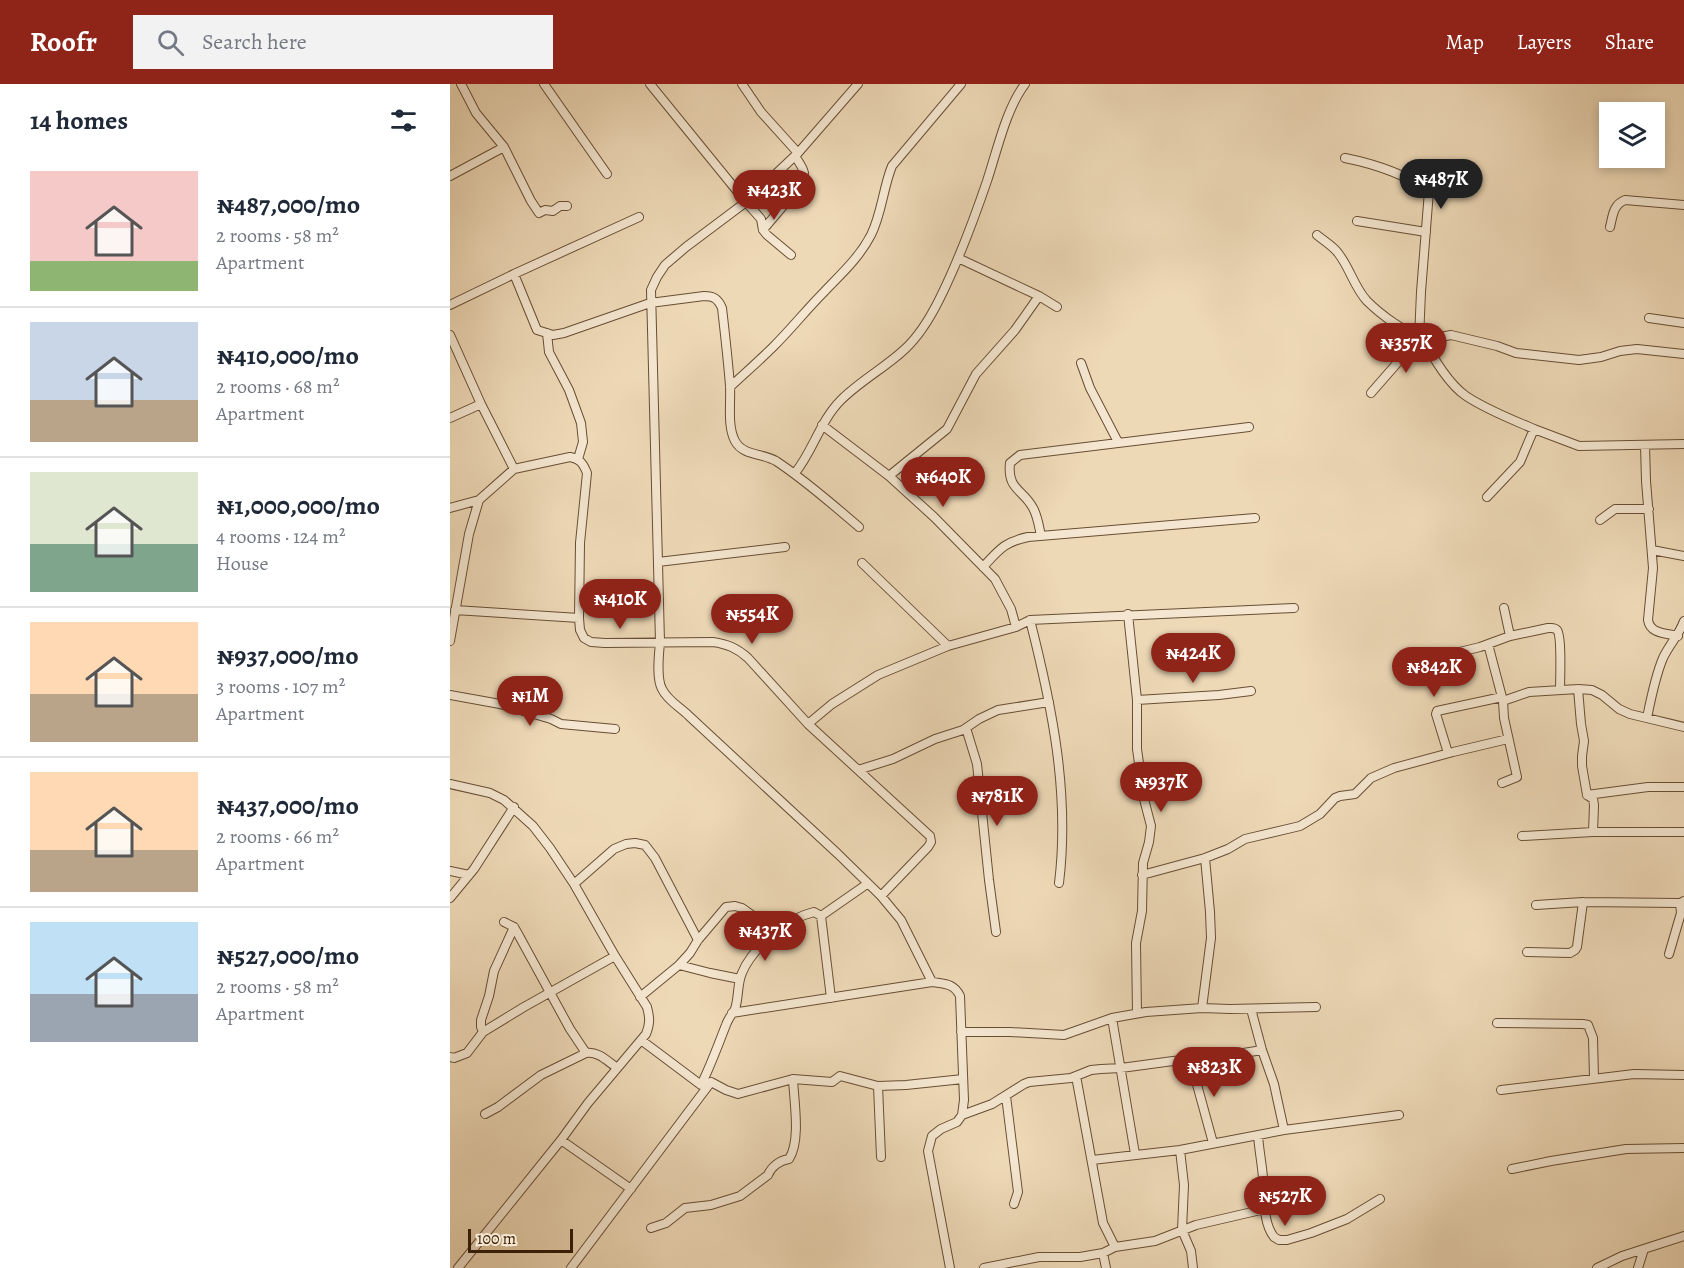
<!DOCTYPE html>
<html lang="en">
<head>
<meta charset="utf-8">
<style>
	body { margin:0; font-family:Alegreya,serif; background:#f2f2f3; color:#1f2937; height:100vh; display:flex; flex-direction:column; font-size:22px; white-space:nowrap }
	* { box-sizing:border-box; margin:0 }
	p { font-size:20px; color:#747a83 }
	.icon { flex:none; width:33px; height:33px; fill:none; stroke:currentColor; stroke-width:2; stroke-linecap:round; stroke-linejoin:round }
	.map { position:relative; flex:1; overflow:hidden }
	.panel { display:flex; flex-direction:column; background:#fff; width:450px }
	.panel>* { flex:none }
	.buttons { position:absolute; left:1149px; top:18px; display:grid; gap:12px }
	.buttons a { display:grid; place-items:center; width:66px; height:66px; border-radius:0px; background:#fff; box-shadow:0 3px 9px #0003; font-size:30px }
	.scale { position:absolute; left:18px; bottom:15px; width:105px; box-sizing:border-box; padding-left:6px; border:3px solid #3c2007; border-top:0; font-size:16px; line-height:21px; white-space:nowrap; color:#3c2007; -webkit-text-stroke:4px #f4e6d0; paint-order:stroke }
	.price { position:absolute; translate:-50% -51px; padding:0 14px; border-radius:21px; background:#8f2418; color:#fff; font-size:20px; line-height:39px; filter:drop-shadow(0 2px 3px #0008) }
	.price::after { content:''; position:absolute; left:50%; top:36px; width:18px; height:14px; margin-left:-9px; background:inherit; clip-path:polygon(0 0,100% 0,50% 100%) }
	.price.on { background:#222; color:#fff }
	ul { padding:0; list-style:none }
	li { display:flex; align-items:center; gap:18px; height:150px; padding:0 30px }
	li+li { border-top:2px solid #e0e1e3 }
	li span { display:grid; place-items:center; flex:none; width:168px; height:120px; border-radius:0px; color:#555 }
	li>.icon { margin-inline-start:auto }
	span .icon { width:72px; height:72px; fill:#fffc; stroke-width:1 }
	li b { font-size:26px }
	h2 { display:flex; justify-content:space-between; align-items:center; height:72px; padding:0 30px; font-size:26px }
	header { display:flex; align-items:center; gap:36px; box-sizing:border-box; height:84px; padding:0 30px; background:#8f2418; color:#fff }
	header strong { font-size:28px }
	nav { display:flex; gap:33px; margin-inline-start:auto; font-size:21px }
	.search { width:420px; height:54px; background:#f2f2f3; display:flex; align-items:center; gap:15px; box-sizing:border-box; padding:0 21px; border-radius:0px; color:#747a83; font-size:22px }
	main { display:flex; flex:1; min-height:0 }
	.map>svg:first-child { display:block }
	.lines { fill:none; stroke-linecap:round; stroke-linejoin:round }
	.minor-casing { stroke:#684e33; stroke-width:10 }
	.minor { stroke:#f4e6d0; stroke-width:8 }
</style>
</head>
<body>
<header>
<strong>Roofr</strong>
<div class="search"><svg class="icon" aria-label="search" viewBox="0 0 24 24"><circle cx="10" cy="10" r="6"/><path d="M15 15l6 6"/></svg>Search here</div>
<nav><a>Map</a><a>Layers</a><a>Share</a></nav>
</header>
<main>
<section class="panel">
<h2>14 homes<svg class="icon" aria-label="filters" viewBox="0 0 24 24"><path d="M4 7h16M4 17h16"/><circle cx="9" cy="7" r="2"/><circle cx="15" cy="17" r="2"/></svg></h2>
<ul>
<li><span style="background:linear-gradient(#f6c9c9 75%,#8fb573 0)"><svg class="icon" aria-label="home" viewBox="0 0 24 24"><path d="M3 11l9-7 9 7M6 9v11h12V9"/></svg></span><div><b>₦487,000/mo</b><p>2 rooms · 58 m²</p><p>Apartment</p></div></li>
<li><span style="background:linear-gradient(#c9d6e8 65%,#b9a48a 0)"><svg class="icon" aria-label="home" viewBox="0 0 24 24"><path d="M3 11l9-7 9 7M6 9v11h12V9"/></svg></span><div><b>₦410,000/mo</b><p>2 rooms · 68 m²</p><p>Apartment</p></div></li>
<li><span style="background:linear-gradient(#dfe7d0 60%,#7fa58c 0)"><svg class="icon" aria-label="home" viewBox="0 0 24 24"><path d="M3 11l9-7 9 7M6 9v11h12V9"/></svg></span><div><b>₦1,000,000/mo</b><p>4 rooms · 124 m²</p><p>House</p></div></li>
<li><span style="background:linear-gradient(#ffd9b3 60%,#b9a48a 0)"><svg class="icon" aria-label="home" viewBox="0 0 24 24"><path d="M3 11l9-7 9 7M6 9v11h12V9"/></svg></span><div><b>₦937,000/mo</b><p>3 rooms · 107 m²</p><p>Apartment</p></div></li>
<li><span style="background:linear-gradient(#ffd9b3 65%,#b9a48a 0)"><svg class="icon" aria-label="home" viewBox="0 0 24 24"><path d="M3 11l9-7 9 7M6 9v11h12V9"/></svg></span><div><b>₦437,000/mo</b><p>2 rooms · 66 m²</p><p>Apartment</p></div></li>
<li><span style="background:linear-gradient(#bfe0f5 60%,#9aa5b1 0)"><svg class="icon" aria-label="home" viewBox="0 0 24 24"><path d="M3 11l9-7 9 7M6 9v11h12V9"/></svg></span><div><b>₦527,000/mo</b><p>2 rooms · 58 m²</p><p>Apartment</p></div></li>
</ul>
</section>
<div class="map">
<svg width="1234" height="1184" viewBox="0 0 1234 1184">
	<rect width="100%" height="100%" fill="#eed9b7"/>
	<filter id="stains"><feTurbulence type="fractalNoise" baseFrequency=".00333" numOctaves="4"/><feColorMatrix values="0 0 0 0 .2 0 0 0 0 .09 0 0 0 0 .02 0 0 0 .5 -.17"/></filter>
	<radialGradient id="worn" r=".72"><stop offset=".6" stop-color="#630" stop-opacity="0"/><stop offset="1" stop-color="#630" stop-opacity=".3"/></radialGradient>
	<g class="lines">
		<defs>
			<path id="minor" d="M11,0L26,29L54,63L81,117L89,129L95,126L103,127L110,122H117
				M94,0L157,90
				M200,0L296,118L311,135L313,146L317,151L341,171
				M292,0L311,28L348,69
				M408,0L348,69L296,118L236,163L215,181L207,193L201,206L210,558C209,570 206,594 212,605C217,616 231,624 239,632L388,770L431,812L451,836L482,898
				M895,74C925,80 953,89 979,107L971,208L969,254L921,309
				M0,92L54,63
				M907,137L976,148
				M1160,143C1163,131 1163,121 1175,116L1234,121
				M313,146C321,135 355,100 354,89C353,83 348,77 345,72
				M867,151C874,157 883,162 888,169C900,184 904,203 917,217C931,231 956,249 975,256L1001,251L1047,262L1066,269L1129,276L1151,273L1170,267L1187,265L1234,270
				M508,174L589,212L607,223
				M64,190L87,246L103,251L114,249L200,219L254,212C264,212 268,215 272,224C275,250 278,276 280,302C281,319 277,342 285,357C293,372 313,369 326,377C355,396 382,420 409,443
				M0,221L64,190L189,133
				M1199,234L1234,239
				M97,249L99,268L119,306L131,339L133,358L128,375
				M0,251L31,320L64,385
				M975,256C983,275 1000,301 1016,312C1037,326 1061,335 1084,345
				M631,279L640,304L668,358
				M280,303C295,289 310,276 324,262C341,245 357,225 374,208C391,190 409,174 421,151C432,129 433,104 442,82L511,0
				M0,334L31,320
				M372,341L439,392L484,433L545,495L561,525L566,543
				M1195,361L1196,397L1203,484L1198,536C1200,550 1216,549 1228,552
				M345,389C363,367 370,337 391,316C410,297 436,283 455,265C470,251 480,234 489,216C508,178 523,138 537,97C547,67 556,25 575,0
				M439,392L497,345L526,290L565,246L589,212
				M1037,413L1070,378L1084,345L1129,362L1234,360
				M0,424L29,416
				M1150,436L1165,425H1199
				M591,452C589,443 588,433 583,424C573,405 557,406 560,379L570,371L799,343
				M1202,466L1234,472
				M208,478L335,463
				M412,479L498,562
				M533,483C549,466 554,458 578,453L805,434
				M1054,524L1060,552
				M5,526L129,534
				M678,530L687,616V665L694,715L701,742L699,758L693,779L692,827L686,859L687,929
				M580,536C602,622 620,710 609,799
				M0,557L19,450L29,416L64,385L120,373C130,375 133,379 137,389L130,459L129,534L130,546L134,554L141,558L155,559L263,558C277,560 287,564 298,574L358,640L480,752L481,758L478,763L431,812
				M1038,560L1053,617L1054,634L1067,693L1052,699
				M989,573L1030,563L1060,552L1098,544C1102,544 1104,543 1107,546C1112,552 1110,596 1110,606
				M1128,605L1131,640L1134,657L1132,672V682L1137,711
				M0,611L50,620L101,635L111,640L165,645
				M687,616L769,611L801,607
				M1053,617L1079,608L1128,605L1142,606L1152,611L1169,625L1180,630L1234,643
				M1197,634C1201,614 1205,593 1213,574C1219,561 1229,551 1234,537
				M358,640L382,620L428,591L498,562L566,543L580,536L844,524
				M516,644L527,680L539,796L546,848
				M998,669L986,630L987,627L1052,613
				M408,686L443,675L485,655L513,646L529,635L548,626L599,618
				M0,700L40,709L54,716L83,742L100,764L124,800L165,872L197,923C200,934 200,940 196,950L138,1019L111,1056L8,1184
				M1143,748L1144,721L1143,715L1137,711L1198,703H1234
				M1072,752L1143,748H1234
				M0,787L19,791
				M692,791L755,774L778,765L795,755L850,742L870,730L885,714L890,712L905,710L921,694L944,684L1003,668L1058,655
				M124,800L164,765L176,760L185,759L195,761L205,774L248,856
				M0,814L24,785L64,723
				M1086,821L1133,818L1230,819L1234,817
				M371,832L381,914
				M371,832L417,800
				M54,838L64,843L68,850L120,945L136,969
				M1077,868L1120,869L1125,866L1127,863L1133,818
				M1219,870L1231,829L1230,819
				M229,881L260,889L290,895
				M190,913L229,881L240,869L248,856L276,823L285,822L292,824L327,849
				M752,924L761,854L760,828L755,774
				M801,925L812,966L824,1000L834,1046
				M282,929L482,898C494,900 504,899 510,912L514,1016L512,1031L507,1038L491,1045L482,1052L478,1067L500,1184
				M662,934L685,1070
				M1047,939L1133,940L1138,941L1143,954L1144,994
				M33,948L31,943V936L39,912L44,887L64,843
				M511,948H560L614,951L662,934L696,928L752,924L780,925L866,923
				M191,956L251,1001L261,998L276,1006L288,1010L343,995L382,998L390,992L428,1002L456,1001L513,995
				M0,973L4,974L17,969L33,948L74,923L165,872
				M740,975L763,1059
				M626,992L653,1139L665,1163
				M251,1001C261,981 268,961 276,941C278,935 282,930 285,925C289,913 287,900 292,889C302,864 338,834 364,828L371,832
				M428,1002L431,1073
				M1051,1006L1184,990L1234,991
				M556,1012L568,1108L564,1120
				M35,1030L48,1023L91,991L136,969C148,967 157,977 166,983
				M512,1031L542,1020L574,1000L579,998L621,994L641,986L651,985L671,984L723,977L769,973L812,966
				M808,1051C809,1066 812,1080 813,1094C815,1112 812,1138 824,1153L829,1156H837L861,1149L897,1135L930,1115
				M111,1056L181,1105
				M730,1066L734,1101L732,1146L741,1167L743,1184
				M642,1076L730,1066L834,1046L949,1031
				M1062,1085L1101,1077L1176,1065L1234,1064
				M201,1144L216,1139L235,1124L261,1121L290,1112L318,1091C321,1083 330,1076 339,1075C351,1057 344,1017 343,995
				M653,1169L656,1184
				M121,1184L261,998
				M534,1184L589,1173H630L653,1169L665,1163L705,1157L746,1141L815,1125
				M1147,1184L1172,1172L1234,1152
				M1188,1184L1194,1165"/>
		</defs>
		<use href="#minor" class="minor-casing"/>
		<use href="#minor" class="minor"/>
	</g>
	<rect width="100%" height="100%" filter="url(#stains)"/>
	<rect width="100%" height="100%" fill="url(#worn)"/>
</svg>
<div class="buttons">
<a><svg class="icon" aria-label="layers" viewBox="0 0 24 24"><path d="M12 4l9 5-9 5-9-5zM3 14l9 5 9-5"/></svg></a>
</div>
<div class="scale">100 m</div>
<b class="price on" style="left:991px;top:126px">₦487K</b>
<b class="price" style="left:324px;top:137px">₦423K</b>
<b class="price" style="left:956px;top:290px">₦357K</b>
<b class="price" style="left:493px;top:424px">₦640K</b>
<b class="price" style="left:170px;top:546px">₦410K</b>
<b class="price" style="left:302px;top:561px">₦554K</b>
<b class="price" style="left:743px;top:600px">₦424K</b>
<b class="price" style="left:984px;top:614px">₦842K</b>
<b class="price" style="left:80px;top:643px">₦1M</b>
<b class="price" style="left:711px;top:729px">₦937K</b>
<b class="price" style="left:547px;top:743px">₦781K</b>
<b class="price" style="left:315px;top:878px">₦437K</b>
<b class="price" style="left:764px;top:1014px">₦823K</b>
<b class="price" style="left:835px;top:1143px">₦527K</b>
</div>
</main>
</body>
</html>
